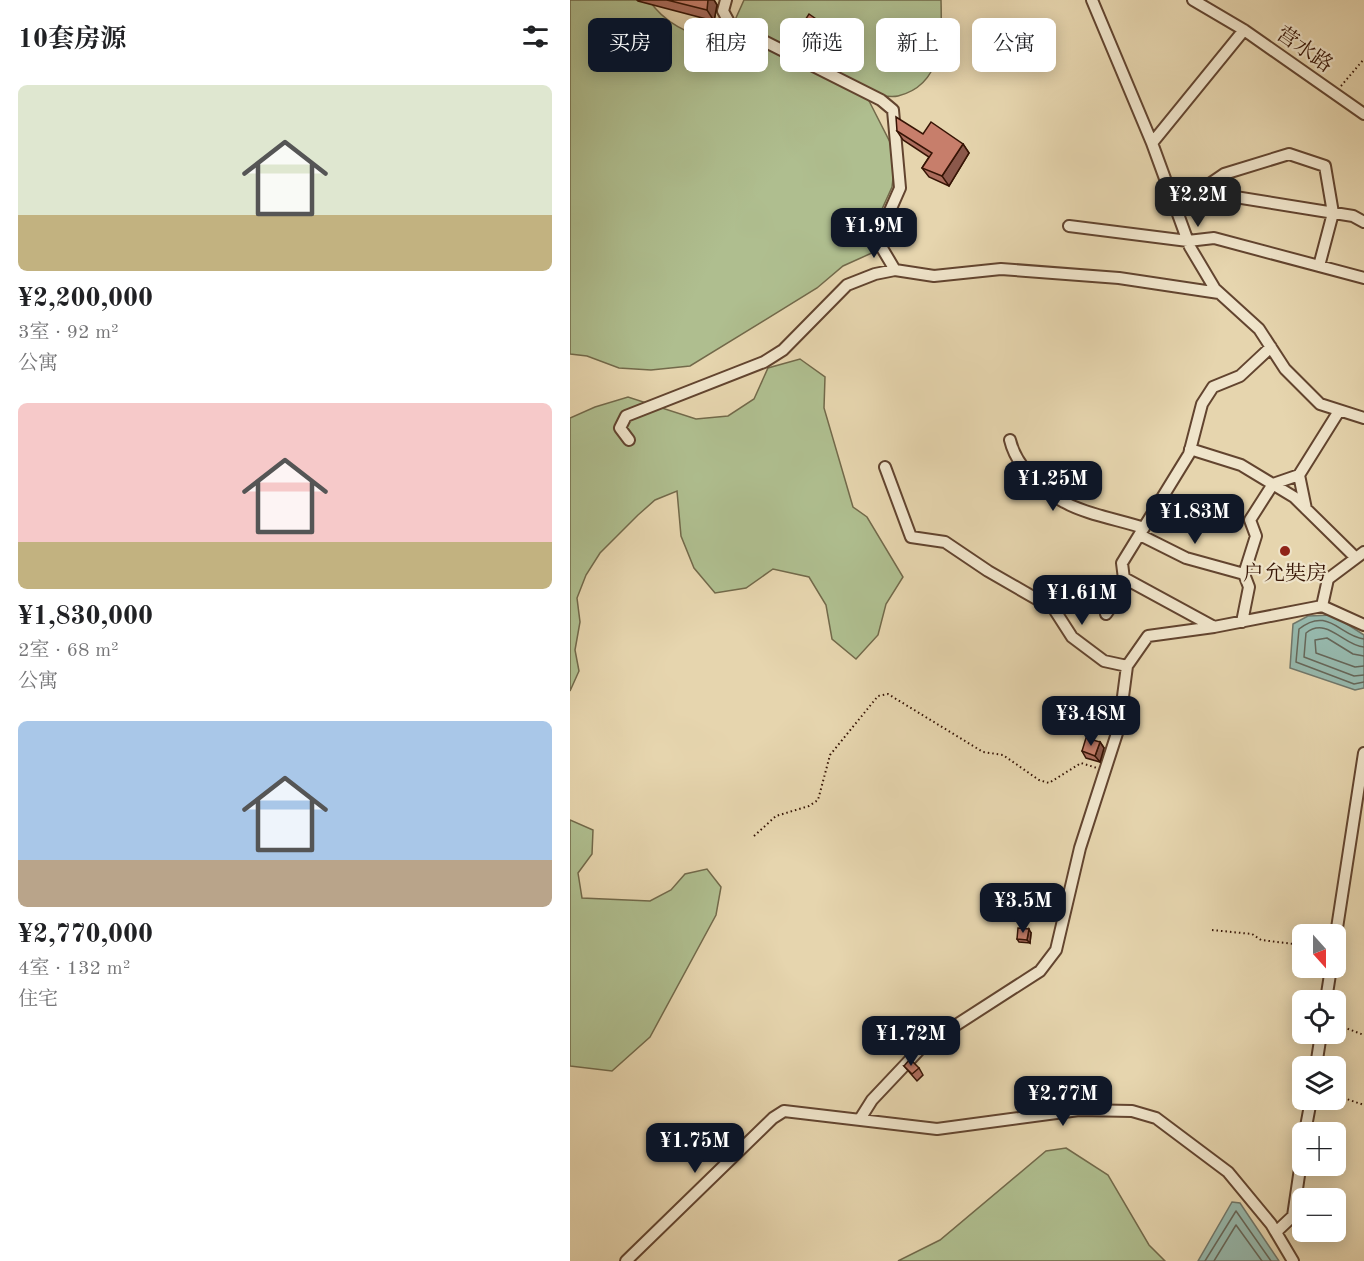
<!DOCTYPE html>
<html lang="zh">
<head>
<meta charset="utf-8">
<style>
	body { margin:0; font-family:"Old Standard TT","Noto Serif SC",serif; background:#f2f2f2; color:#202124; height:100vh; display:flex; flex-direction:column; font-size:22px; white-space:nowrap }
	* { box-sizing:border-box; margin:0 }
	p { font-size:20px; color:#757577 }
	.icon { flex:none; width:33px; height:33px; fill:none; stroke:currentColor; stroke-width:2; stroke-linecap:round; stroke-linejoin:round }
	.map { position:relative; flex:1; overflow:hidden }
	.drawer { display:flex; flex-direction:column; background:#fff; width:570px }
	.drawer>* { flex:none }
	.guide { position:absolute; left:18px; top:18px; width:570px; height:54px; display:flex; gap:12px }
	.needle { width:39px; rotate:159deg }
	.buttons { position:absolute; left:722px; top:924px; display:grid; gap:12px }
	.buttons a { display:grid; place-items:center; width:54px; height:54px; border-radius:9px; background:#fff; box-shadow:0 3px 15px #0003; font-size:30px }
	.price { position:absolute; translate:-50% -51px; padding:0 14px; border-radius:12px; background:#111827; color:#fff; font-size:20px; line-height:39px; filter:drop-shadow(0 2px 3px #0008) }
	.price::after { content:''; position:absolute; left:50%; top:36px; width:18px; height:14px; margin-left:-9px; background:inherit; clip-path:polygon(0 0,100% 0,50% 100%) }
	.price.active { background:#222; color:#fff }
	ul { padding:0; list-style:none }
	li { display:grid; align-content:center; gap:12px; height:318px; padding:0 18px }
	li span { display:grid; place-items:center; height:186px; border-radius:9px; color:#555 }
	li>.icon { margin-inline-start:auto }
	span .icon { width:108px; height:108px; fill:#fffc; stroke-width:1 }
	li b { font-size:26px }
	h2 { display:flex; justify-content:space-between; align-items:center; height:72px; padding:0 18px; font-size:26px }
	.pill { padding:0 21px; border-radius:9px; background:#fff; box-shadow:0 3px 15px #0003; font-size:21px; line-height:54px }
	.pill.active { background:#111827; color:#fff }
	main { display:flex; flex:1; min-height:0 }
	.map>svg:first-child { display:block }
	.green { fill:#afbe8f; stroke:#72694a; stroke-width:1.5 }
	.water { fill:#96b8ac; stroke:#707669; stroke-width:1.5 }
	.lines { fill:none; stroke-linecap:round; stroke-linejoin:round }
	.shore { stroke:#666658; stroke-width:1.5 }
	.minor-casing { stroke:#62442f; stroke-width:14 }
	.path { stroke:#361405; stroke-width:2; stroke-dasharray:1.5 3; stroke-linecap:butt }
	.minor { stroke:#efe4ca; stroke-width:10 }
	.wall { fill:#ab6c5c; stroke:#361405; stroke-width:1.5 }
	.shaded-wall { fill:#8b584b; stroke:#361405; stroke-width:1.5 }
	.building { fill:#c77e6b; stroke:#361405; stroke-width:1.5 }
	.poi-dot { fill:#8f2418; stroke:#efe4ca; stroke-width:2 }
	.labels { text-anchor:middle; stroke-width:4.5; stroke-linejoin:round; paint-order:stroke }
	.street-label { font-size:21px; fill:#361405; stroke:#efe4ca }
	.poi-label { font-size:21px; fill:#361405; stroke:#efe4ca }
</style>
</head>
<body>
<main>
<section class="drawer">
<h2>10套房源<svg class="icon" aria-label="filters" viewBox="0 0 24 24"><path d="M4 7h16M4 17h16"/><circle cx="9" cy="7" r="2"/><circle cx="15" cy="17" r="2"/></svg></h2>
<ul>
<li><span style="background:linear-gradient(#dfe7d0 70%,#c2b280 0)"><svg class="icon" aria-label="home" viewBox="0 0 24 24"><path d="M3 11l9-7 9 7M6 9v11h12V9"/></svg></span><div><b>¥2,200,000</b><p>3室 · 92 m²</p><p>公寓</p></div></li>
<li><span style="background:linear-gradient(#f6c9c9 75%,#c2b280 0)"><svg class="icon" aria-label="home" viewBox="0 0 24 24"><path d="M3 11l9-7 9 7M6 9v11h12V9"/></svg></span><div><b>¥1,830,000</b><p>2室 · 68 m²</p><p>公寓</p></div></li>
<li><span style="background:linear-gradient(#a9c7e8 75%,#b9a48a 0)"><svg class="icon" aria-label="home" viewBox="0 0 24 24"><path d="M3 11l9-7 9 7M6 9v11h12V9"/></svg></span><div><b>¥2,770,000</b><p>4室 · 132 m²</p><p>住宅</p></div></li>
</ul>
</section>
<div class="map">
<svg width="794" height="1261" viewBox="0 0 794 1261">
	<rect width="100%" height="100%" fill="#e6d5ae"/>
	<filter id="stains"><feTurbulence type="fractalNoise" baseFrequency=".00333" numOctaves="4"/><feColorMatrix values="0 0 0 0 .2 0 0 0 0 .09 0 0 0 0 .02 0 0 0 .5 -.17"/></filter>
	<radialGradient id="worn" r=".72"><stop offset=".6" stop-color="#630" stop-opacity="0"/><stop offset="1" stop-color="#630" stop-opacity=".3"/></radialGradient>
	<path class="green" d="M0,0H79C95,24 118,33 145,42L165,20L174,0H371C372,38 373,85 328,96C319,98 305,94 296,95L326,154L322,187L308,218L304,252L273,266L247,288L120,366L81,370L49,368L17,356L0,354Z
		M230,359L255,377L254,408L283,507L297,517L333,577L316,604L308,635L286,659L262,639L256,605L239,577L203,569L176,588L145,593L124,568L111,536L107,491L85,500L68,515L30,553L16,575L7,598L10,622L5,650L9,671L0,691V418L25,407L58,397L126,419L158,416L184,399L198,368Z
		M0,820L23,830L22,854L8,873L12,898L80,901L101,890L115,874L137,869L151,887L146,915L80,1037L42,1071L0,1066Z
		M496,1148L538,1175L579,1245L595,1261H328L370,1240L476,1151Z"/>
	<path class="water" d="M763,615L794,635V688L785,690L720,668L723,624L738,616Z
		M662,1202L670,1203L709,1261H628Z"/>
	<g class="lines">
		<path class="shore" d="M794,639C770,636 758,606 729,629L726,662L784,684L794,682
			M794,647C774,646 757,616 736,633L734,657L784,676L794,675
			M794,656L783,654L757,638L745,640L746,653L785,667L794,666
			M635,1261L666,1211L701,1261
			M644,1261L666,1225L692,1261"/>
		<defs>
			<path id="minor" d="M156,0L153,11L160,24L311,100L323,110L330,188L319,213L306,229V238L325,270
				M522,0L582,143L620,247L645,289L689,329L715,369L750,404L794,418
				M623,0L674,30L794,114
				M582,143L674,30
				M628,191L783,216L794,222
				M606,207L654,174L719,154L755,166L763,213L749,266
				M499,226L618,241L644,238L794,278
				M59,440L50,428L56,416L194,362L213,350L277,285L305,274L325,270L364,276L431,269L549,278L649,293
				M440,440C446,466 471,490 494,502C515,514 550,520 574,528
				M620,449L671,465L724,497L786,558
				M315,467L341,537L375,542L418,571L484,609L502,637L534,661L557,666L578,636L644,627L752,606
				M736,509L729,475L769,411
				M570,535L616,558L674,574
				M794,552L758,579L752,606L794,625
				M554,578L644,627
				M536,614L555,587L552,563L619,454L632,404L643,387L670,376L701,347
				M672,622L679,587L674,574L686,536L680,520L703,484L729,475
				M765,941L794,753
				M756,1000L761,968
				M746,1066L751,1034
				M290,1119L302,1100L352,1047L470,971L486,950L510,848L549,727L557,666
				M735,1132L741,1100
				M706,1232L723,1216L732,1155
				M56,1261L203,1118L214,1111L367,1129L509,1110L562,1111L586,1118L658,1172L701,1224L723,1261"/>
		</defs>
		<use href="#minor" class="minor-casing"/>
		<path class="path" d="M771,86L794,59
			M184,836L206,816L239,806L248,800L260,755L308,696L318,694L413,752L433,755L469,780L479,783L511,763L527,768
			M642,930L682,934L691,940L732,945
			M765,1024L794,1035
			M765,1095L794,1105"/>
		<use href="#minor" class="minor"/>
	</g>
	<path class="wall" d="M67,0H144L147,5L144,21L68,1Z
		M246,19L251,26L237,45L230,40L226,34Z
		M327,131L353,134L393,144L399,153L379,186L359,177L352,168L359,157L333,140Z
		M530,742L534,748L530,762L516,758L512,751Z
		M461,933L460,943L449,942L447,939Z
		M334,1066L349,1068L353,1075L347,1081Z"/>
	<path class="shaded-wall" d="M137,0H144L147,5L144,21L137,10Z
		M246,19L251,26L237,45L233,38Z
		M393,144L399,153L379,186L372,176Z
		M530,742L534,748L530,762L525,756Z
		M459,929L461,933L460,943L457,940Z"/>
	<path class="building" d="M97,0H138L137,10Z
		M239,14L246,19L233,38L226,34Z
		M326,117L353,134L361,122L393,144L372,176L352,168L362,153L327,131Z
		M516,738L530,742L525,756L512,751Z
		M448,928L459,929L457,940L447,939Z
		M340,1059L349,1068L342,1074L334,1066Z"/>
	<circle class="poi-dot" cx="715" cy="551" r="6"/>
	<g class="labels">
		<g class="street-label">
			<text transform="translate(735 49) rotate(35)" y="7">营水路</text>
		</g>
		<g class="poi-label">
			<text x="715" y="580">户允奘房</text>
		</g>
	</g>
	<rect width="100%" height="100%" filter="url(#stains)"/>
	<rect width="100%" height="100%" fill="url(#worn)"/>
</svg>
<div class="buttons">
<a><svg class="needle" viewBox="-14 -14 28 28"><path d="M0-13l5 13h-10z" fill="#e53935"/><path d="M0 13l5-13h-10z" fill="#757577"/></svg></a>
<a><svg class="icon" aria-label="locate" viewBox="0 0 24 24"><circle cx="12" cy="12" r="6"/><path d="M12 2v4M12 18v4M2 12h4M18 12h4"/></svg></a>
<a><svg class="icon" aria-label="layers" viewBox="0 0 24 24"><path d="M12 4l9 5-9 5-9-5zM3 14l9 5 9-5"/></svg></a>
<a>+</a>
<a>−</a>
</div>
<b class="price active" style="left:628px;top:228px">¥2.2M</b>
<b class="price" style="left:304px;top:259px">¥1.9M</b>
<b class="price" style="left:483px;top:512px">¥1.25M</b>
<b class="price" style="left:625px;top:545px">¥1.83M</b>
<b class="price" style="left:512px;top:626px">¥1.61M</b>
<b class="price" style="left:521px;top:747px">¥3.48M</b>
<b class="price" style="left:453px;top:934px">¥3.5M</b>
<b class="price" style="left:341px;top:1067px">¥1.72M</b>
<b class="price" style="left:493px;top:1127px">¥2.77M</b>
<b class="price" style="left:125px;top:1174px">¥1.75M</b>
<div class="guide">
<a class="pill active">买房</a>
<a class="pill">租房</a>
<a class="pill">筛选</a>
<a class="pill">新上</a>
<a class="pill">公寓</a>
</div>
</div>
</main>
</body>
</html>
